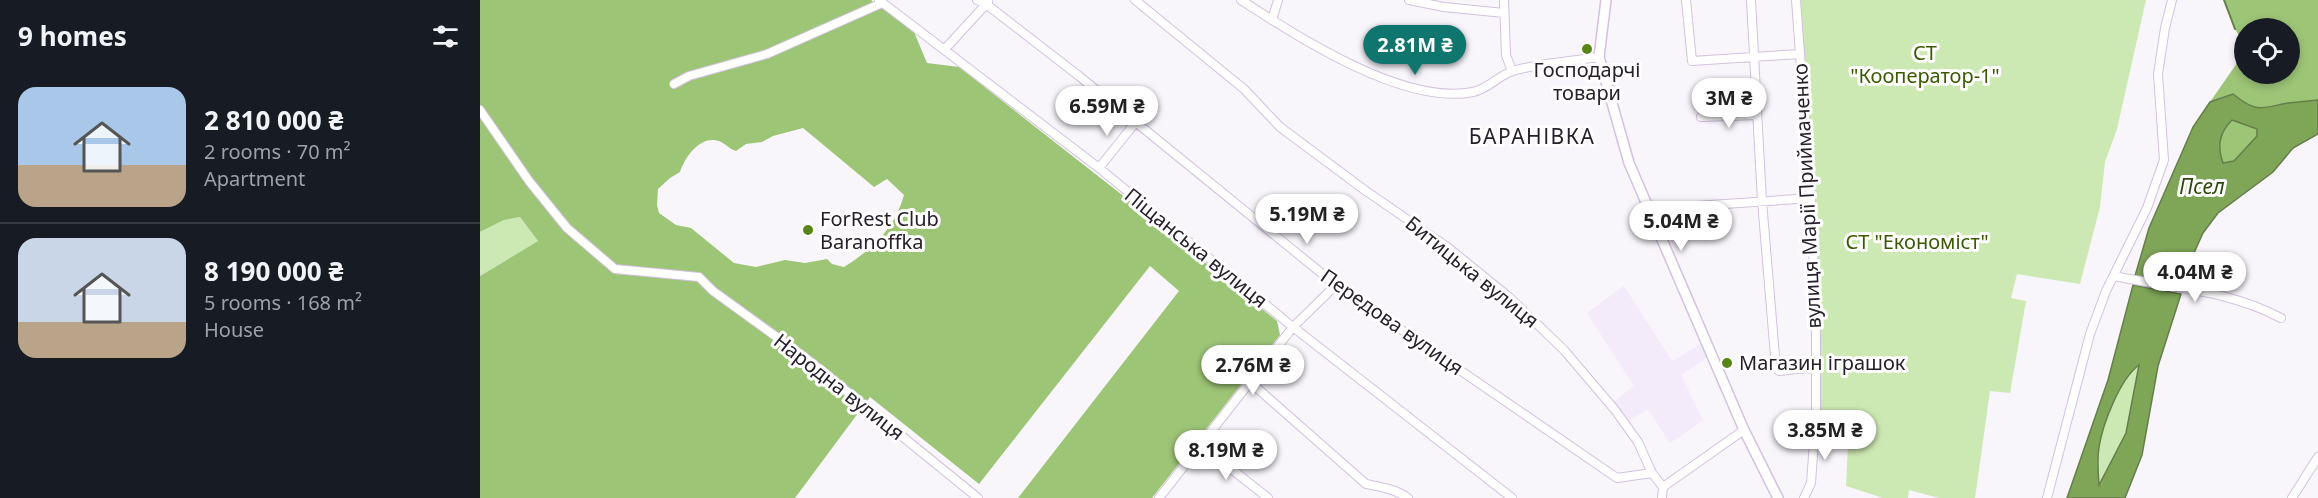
<!DOCTYPE html>
<html lang="en">
<head>
<meta charset="utf-8">
<style>
	body { margin:0; font-family:"Noto Sans",sans-serif; background:#20242c; color:#f1f3f6; height:100vh; display:flex; flex-direction:column; font-size:22px; white-space:nowrap }
	* { box-sizing:border-box; margin:0 }
	p { font-size:20px; color:#9ea1a6 }
	.icon { flex:none; width:33px; height:33px; fill:none; stroke:currentColor; stroke-width:2; stroke-linecap:round; stroke-linejoin:round }
	.map { position:relative; flex:1; overflow:hidden }
	.panel { display:flex; flex-direction:column; background:#171b24; width:480px }
	.panel>* { flex:none }
	.buttons { position:absolute; left:1754px; top:18px; display:grid; gap:12px }
	.buttons a { display:grid; place-items:center; width:66px; height:66px; border-radius:50%; background:#171b24; box-shadow:0 3px 9px #0003; font-size:30px }
	.price { position:absolute; translate:-50% -51px; padding:0 14px; border-radius:21px; background:#fff; color:#222; font-size:20px; line-height:39px; filter:drop-shadow(0 2px 3px #0008) }
	.price::after { content:''; position:absolute; left:50%; top:36px; width:18px; height:14px; margin-left:-9px; background:inherit; clip-path:polygon(0 0,100% 0,50% 100%) }
	.price.active { background:#0f766e; color:#fff }
	ul { padding:0; list-style:none }
	li { display:flex; align-items:center; gap:18px; height:150px; padding:0 18px }
	li+li { border-top:2px solid #363941 }
	li span { display:grid; place-items:center; flex:none; width:168px; height:120px; border-radius:18px; color:#555 }
	li>.icon { margin-inline-start:auto }
	span .icon { width:72px; height:72px; fill:#fffc; stroke-width:1 }
	li b { font-size:26px }
	h2 { display:flex; justify-content:space-between; align-items:center; height:72px; padding:0 18px; font-size:26px }
	main { display:flex; flex:1; min-height:0 }
	.map>svg:first-child { display:block }
	.built { fill:#f3eafa }
	.green { fill:#cde9b3 }
	.forest { fill:#9dc576; fill-rule:evenodd }
	.water { fill:#7fa657; stroke:#657e4a; stroke-width:1.5; fill-rule:evenodd }
	.lines { fill:none; stroke-linecap:round; stroke-linejoin:round }
	.stream { stroke:#657e4a; stroke-width:2 }
	.minor-casing { stroke:#d4c1e2; stroke-width:10 }
	.major-casing { stroke:#d4c1e2; stroke-width:12 }
	.minor { stroke:#fff; stroke-width:8 }
	.major { stroke:#fff; stroke-width:9 }
	.poi-dot { fill:#588616; stroke:#fff; stroke-width:2 }
	.labels { text-anchor:middle; stroke-width:6; stroke-linejoin:round; paint-order:stroke }
	.park-label { font-size:20px; fill:#395b00; stroke:#fff }
	.poi-label { font-size:20px; fill:#27202c; stroke:#fff; text-anchor:start }
	.street-label { font-size:20px; fill:#27202c; stroke:#fff }
	.neighbourhood-label { font-size:21px; letter-spacing:1.5px; fill:#27202c; stroke:#fff }
	.water-label { font-size:21px; font-style:italic; fill:#2f480f; stroke:#fff }
</style>
</head>
<body>
<main>
<section class="panel">
<h2>9 homes<svg class="icon" aria-label="filters" viewBox="0 0 24 24"><path d="M4 7h16M4 17h16"/><circle cx="9" cy="7" r="2"/><circle cx="15" cy="17" r="2"/></svg></h2>
<ul>
<li><span style="background:linear-gradient(#a9c7e8 65%,#b9a48a 0)"><svg class="icon" aria-label="home" viewBox="0 0 24 24"><path d="M3 11l9-7 9 7M6 9v11h12V9"/></svg></span><div><b>2 810 000 ₴</b><p>2 rooms · 70 m²</p><p>Apartment</p></div></li>
<li><span style="background:linear-gradient(#c9d6e8 70%,#b9a48a 0)"><svg class="icon" aria-label="home" viewBox="0 0 24 24"><path d="M3 11l9-7 9 7M6 9v11h12V9"/></svg></span><div><b>8 190 000 ₴</b><p>5 rooms · 168 m²</p><p>House</p></div></li>
</ul>
</section>
<div class="map">
<svg width="1838" height="498" viewBox="0 0 1838 498">
	<rect width="100%" height="100%" fill="#f8f5fb"/>
	<path class="built" d="M1144,286L1192,361L1222,343L1228,357L1201,375L1223,420L1190,443L1168,409L1148,421L1132,403L1154,386L1107,313Z"/>
	<path class="green" d="M1316,0H1666L1637,129L1625,162L1620,207L1600,284L1537,274L1531,298L1546,301L1530,393L1510,391L1495,498H1459L1429,490L1428,498H1403L1366,486L1369,426L1336,414V338Z
		M40,217L58,241L0,276V232L24,220Z
		M1659,364L1646,433L1618,486C1618,474 1617,460 1619,448C1623,420 1640,383 1659,364Z"/>
	<path class="forest" d="M0,0H391L434,32L447,63L479,67L646,198L797,321L800,335L672,498H538L699,291L670,266L499,484L390,397L315,498H0V276L58,241L40,217L24,220L0,232ZM323,128L394,187L407,179L424,195C415,228 393,249 364,267L352,264L347,259L325,263L305,260L276,267L254,263L211,228L196,225L179,213L177,205L178,189L190,178L200,172C205,157 220,135 239,141C245,143 249,149 256,151L266,144L282,142L293,136Z
		M1744,0H1838V100C1828,101 1818,102 1808,103C1780,108 1778,114 1753,94L1730,102L1764,53V74H1809V28H1764V43L1755,29Z
		M1752,120L1777,129V136L1754,162L1743,164C1737,146 1739,133 1752,120Z"/>
	<path class="water" d="M1753,94C1778,114 1780,108 1808,103C1818,102 1828,101 1838,100V134L1813,148L1793,172L1738,213L1723,233L1709,264L1704,284L1655,276L1669,228L1713,127L1730,102ZM1752,120L1777,129V136L1754,161L1743,163C1737,146 1739,133 1752,120Z
		M1653,285L1701,294L1678,366L1662,455L1645,498H1587L1628,380ZM1659,365L1646,433L1619,485C1618,473 1617,459 1619,447C1623,423 1640,379 1659,365Z"/>
	<g class="lines">
		<path class="stream" d="M1744,0L1755,29"/>
		<defs>
			<path id="minor" d="M399,0L619,168L813,327L1032,498
				M497,0L506,4L599,76L856,285L1137,478L1172,473
				M655,0L764,89L800,127L886,191L966,246L1029,297L1084,350L1135,410L1158,442L1172,473L1183,487
				M761,0C818,37 924,106 993,92C1008,89 1019,75 1033,71C1059,63 1092,61 1119,57
				M929,0L964,7L1024,13
				M1024,0L1026,55L1032,71
				M1206,0L1212,61L1319,54
				M1271,0L1282,201L1296,368L1299,371L1327,368L1335,370
				M1316,0L1332,215L1336,338V414L1331,483L1324,498
				M792,20L798,0
				M465,49L508,2
				M194,84L209,76L287,54L402,3
				M0,110L49,181L87,228L135,269L219,277L233,291L327,359L498,498
				M1221,117L1277,115
				M619,168L655,123
				M1170,214L1201,207L1331,198
				M1634,276C1691,288 1749,290 1801,318
				M769,381L886,484C901,487 915,489 928,498
				M720,444L788,498
				M679,498L813,327L856,285
				M1182,498L1183,487L1264,430
				M1567,498L1610,334L1626,291L1667,208L1684,160L1678,74L1685,28L1692,0
				M1812,498L1838,457"/>
			<path id="major" d="M1126,0L1119,57L1149,163L1264,430L1298,498"/>
		</defs>
		<use href="#minor" class="minor-casing"/>
		<use href="#major" class="major-casing"/>
		<use href="#minor" class="minor"/>
		<use href="#major" class="major"/>
	</g>
	<g class="poi-dot">
		<circle cx="1107" cy="49" r="6"/>
		<circle cx="328" cy="230" r="6"/>
		<circle cx="1247" cy="363" r="6"/>
	</g>
	<g class="labels">
		<g class="park-label">
			<text x="1445" y="60">СТ<tspan x="1445" dy="23">"Кооператор-1"</tspan></text>
			<text x="1437" y="249">СТ "Економіст"</text>
		</g>
		<g class="poi-label">
			<text x="1107" y="77" text-anchor="middle">Господарчі<tspan x="1107" dy="23">товари</tspan></text>
			<text x="340" y="226">ForRest Club<tspan x="340" dy="23">Baranoffka</tspan></text>
			<text x="1259" y="370">Магазин іграшок</text>
		</g>
		<g class="street-label">
			<text transform="translate(1327 196) rotate(-93)" y="7">вулиця Марії Приймаченко</text>
			<text transform="translate(716 248) rotate(39)" y="7">Піщанська вулиця</text>
			<text transform="translate(992 272) rotate(39)" y="7">Битицька вулиця</text>
			<text transform="translate(912 322) rotate(35)" y="7">Передова вулиця</text>
			<text transform="translate(359 387) rotate(38)" y="7">Народна вулиця</text>
		</g>
		<g class="neighbourhood-label">
			<text x="1052" y="144">БАРАНІВКА</text>
		</g>
		<g class="water-label">
			<text x="1722" y="194">Псел</text>
		</g>
	</g>
</svg>
<div class="buttons">
<a><svg class="icon" aria-label="locate" viewBox="0 0 24 24"><circle cx="12" cy="12" r="6"/><path d="M12 2v4M12 18v4M2 12h4M18 12h4"/></svg></a>
</div>
<b class="price active" style="left:935px;top:76px">2.81M ₴</b>
<b class="price" style="left:1249px;top:129px">3M ₴</b>
<b class="price" style="left:627px;top:137px">6.59M ₴</b>
<b class="price" style="left:827px;top:245px">5.19M ₴</b>
<b class="price" style="left:1201px;top:252px">5.04M ₴</b>
<b class="price" style="left:1715px;top:303px">4.04M ₴</b>
<b class="price" style="left:773px;top:396px">2.76M ₴</b>
<b class="price" style="left:1345px;top:461px">3.85M ₴</b>
<b class="price" style="left:746px;top:481px">8.19M ₴</b>
</div>
</main>
</body>
</html>
